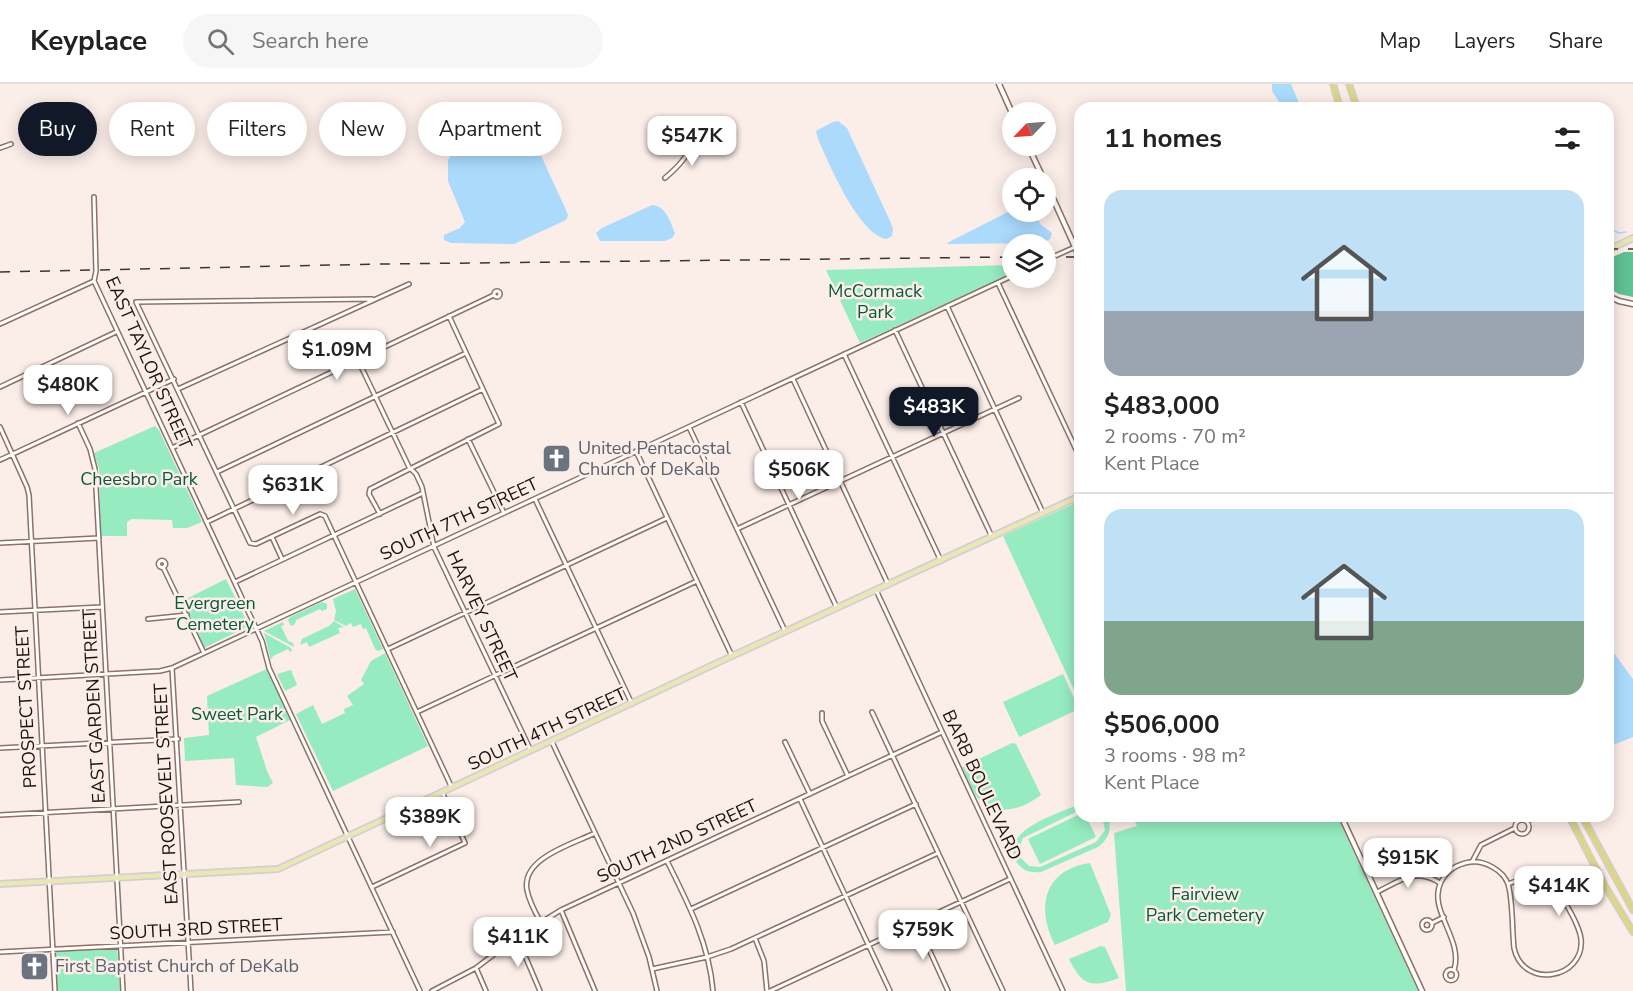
<!DOCTYPE html>
<html lang="en">
<head>
<meta charset="utf-8">
<style>
	body { margin:0; font-family:"Nunito Sans",sans-serif; background:#f6f6f6; color:#222; height:100vh; display:flex; flex-direction:column; font-size:22px; white-space:nowrap }
	* { box-sizing:border-box; margin:0 }
	p { font-size:20px; color:#767676 }
	.icon { flex:none; width:33px; height:33px; fill:none; stroke:currentColor; stroke-width:2; stroke-linecap:round; stroke-linejoin:round }
	.map { position:relative; flex:1; overflow:hidden }
	.details { position:absolute; left:1074px; top:18px; width:540px; height:720px; display:flex; flex-direction:column; background:#fff; border-radius:18px; box-shadow:0 3px 15px #0003 }
	.details>* { flex:none }
	.guide { position:absolute; left:18px; top:18px; width:570px; height:54px; display:flex; gap:12px }
	.needle { width:39px; rotate:245deg }
	.buttons { position:absolute; left:1002px; top:18px; display:grid; gap:12px }
	.buttons a { display:grid; place-items:center; width:54px; height:54px; border-radius:50%; background:#fff; box-shadow:0 3px 15px #0003; font-size:30px }
	.price { position:absolute; translate:-50% -51px; padding:0 14px; border-radius:12px; background:#fff; color:#222; font-size:20px; line-height:39px; filter:drop-shadow(0 2px 3px #0008) }
	.price::after { content:''; position:absolute; left:50%; top:36px; width:18px; height:14px; margin-left:-9px; background:inherit; clip-path:polygon(0 0,100% 0,50% 100%) }
	.price.current { background:#111827; color:#fff }
	ul { padding:0; list-style:none }
	li { display:grid; align-content:center; gap:12px; height:318px; padding:0 30px }
	li+li { border-top:2px solid #e0e0e0 }
	li span { display:grid; place-items:center; height:186px; border-radius:18px; color:#555 }
	li>.icon { margin-inline-start:auto }
	span .icon { width:108px; height:108px; fill:#fffc; stroke-width:1 }
	li b { font-size:26px }
	h2 { display:flex; justify-content:space-between; align-items:center; height:72px; padding:0 30px; font-size:26px }
	.pill { padding:0 21px; border-radius:27px; background:#fff; box-shadow:0 3px 15px #0003; font-size:21px; line-height:54px }
	.pill.current { background:#111827; color:#fff }
	header { display:flex; align-items:center; gap:36px; box-sizing:border-box; height:84px; padding:0 30px; background:#fff; border-bottom:2px solid #e0e0e0 }
	header strong { font-size:28px }
	nav { display:flex; gap:33px; margin-inline-start:auto; font-size:21px }
	.search { width:420px; height:54px; background:#f6f6f6; display:flex; align-items:center; gap:15px; box-sizing:border-box; padding:0 21px; border-radius:33px; color:#767676; font-size:22px }
	.map>svg:first-child { display:block }
	.green { fill:#96ebc0 }
	.forest { fill:#60c193 }
	.water { fill:#abdafd }
	.lines { fill:none; stroke-linecap:round; stroke-linejoin:round }
	.stream { stroke:#abdafd; stroke-width:1.5 }
	.minor-casing { stroke:#8f7165; stroke-width:6 }
	.tertiary-casing { stroke:#8f7165; stroke-width:7 }
	.primary-casing { stroke:#d2d0cf; stroke-width:8 }
	.motorway-casing { stroke:#d2d0cf; stroke-width:8 }
	.minor { stroke:#fff; stroke-width:3 }
	.tertiary { stroke:#fff; stroke-width:4 }
	.primary { stroke:#ebe6b7; stroke-width:4.5 }
	.motorway { stroke:#ddd587; stroke-width:5 }
	.rail { stroke:#3e332e; stroke-width:1.5; stroke-dasharray:10 10; stroke-linecap:butt }
	.labels { text-anchor:middle; stroke-width:5; stroke-linejoin:round; paint-order:stroke }
	.park-label { font-size:18px; fill:#09593b; stroke:#fbede8 }
	.street-label { font-size:18px; fill:#1d120d; stroke:#fbede8 }
	.worship-label { font-size:18px; fill:#5b616d; stroke:#fbede8; text-anchor:start }
</style>
</head>
<body>
<header>
<strong>Keyplace</strong>
<div class="search"><svg class="icon" aria-label="search" viewBox="0 0 24 24"><circle cx="10" cy="10" r="6"/><path d="M15 15l6 6"/></svg>Search here</div>
<nav><a>Map</a><a>Layers</a><a>Share</a></nav>
</header>
<div class="map">
<svg width="1633" height="907" viewBox="0 0 1633 907">
	<rect width="100%" height="100%" fill="#fbede8"/>
	<path class="green" d="M1012,181V189L860,259L826,186Z
		M155,342L159,346L202,438L187,444H173L172,436L132,435L127,438V452H101L99,385L94,369Z
		M1080,417V619L1003,452Z
		M226,495L249,542L204,564L182,517Z
		M355,505L383,565L378,567L375,565L366,544L363,545L361,540L353,543L351,539L346,542L334,536L336,527L333,515Z
		M322,518L327,520V525L322,527L320,525L296,536L295,540L291,542L288,536L290,533Z
		M334,537L344,543L338,544L340,549L309,563L307,558L300,561L302,555L329,542Z
		M283,538L284,541L281,542L288,557L293,559L294,563L264,547Z
		M264,549L291,564L292,567L290,568L288,565L273,572L271,576Z
		M385,569L428,662L333,707L296,630L313,621L322,640L345,629L344,625L353,621L347,612L364,600L361,596L371,577Z
		M271,583L294,634L256,653L267,687L273,699L267,703L236,701L234,674L185,677L184,654L209,651L207,612Z
		M291,586L297,601L285,607L277,590Z
		M1063,590L1079,625L1019,653L1003,618Z
		M1012,659L1016,660L1041,711C1023,725 994,735 977,713C970,705 967,692 962,683Z
		M1080,720V726L1023,754L1019,764L1021,774L1029,782L1040,783L1096,758L1105,746L1102,732H1108C1112,745 1109,755 1098,763L1041,788C1030,789 1022,787 1016,777C999,746 1060,729 1080,720Z
		M1080,730V732H1086L1096,753L1040,780L1028,755Z
		M1132,732H1337L1418,907H1126L1114,749L1137,742Z
		M1090,779L1111,831L1108,838L1055,861C1036,824 1043,786 1090,779Z
		M1101,862L1105,863L1119,894C1092,904 1082,902 1069,875Z
		M117,864L120,907H56L54,867Z"/>
	<path class="forest" d="M1624,168H1633V213L1619,210L1608,204V175Z"/>
	<path class="water" d="M1272,0H1291L1301,24H1283L1272,7Z
		M512,26H518L521,28L566,126L568,131L566,136L514,160L451,159L444,156V151L460,144L465,138L448,97V76L464,48Z
		M838,37L847,44L890,137L893,145L892,152L886,155C858,149 829,80 818,55L816,47L833,38Z
		M652,121C666,122 670,137 675,149L672,154L665,157H600L596,149L602,144Z
		M1012,126V128H1037L1040,140L1052,149L1050,155L1041,159L947,160L949,158Z
		M1608,561L1633,595V653L1608,663Z"/>
	<g class="lines">
		<path class="stream" d="M1608,144L1619,149L1626,148"/>
		<defs>
			<path id="minor" d="M0,64L11,60
				M665,94C679,82 688,73 693,55
				M94,113L96,187L94,197L262,557L269,584L420,907
				M1046,176L1075,163
				M998,199L1080,374
				M494 210a3 3 0 1 1 6 0a3 3 0 1 1-6 0Z
				M372,215L136,218L250,459L256,460L320,430L325,432L452,704
				M947,222L1043,429
				M0,240L94,197
				M895,246L992,453
				M844,270L941,477
				M358,276L409,383L416,390L422,403L434,463L531,667
				M793,295L888,500
				M0,303L116,248
				M178,305L409,200
				M741,318L837,524
				M78,339L90,365L95,385L123,907
				M0,343L27,403L29,411L55,907
				M689,343L785,547
				M468,355L504,429
				M172,364L494,211
				M636,367L732,572
				M0,376L174,295
				M217,388L466,269
				M535,415L632,620
				M380,430L369,410L370,405L499,340L449,232
				M207,438L483,305
				M737,445L1019,314
				M272,453L282,475
				M0,459L99,454
				M158.5 480a3.5 3.5 0 1 1 7 0a3.5 3.5 0 1 1-7 0Z
				M163,483L204,569
				M235,498L423,409
				M876,506L1063,907
				M0,528L102,523
				M148,535L187,531
				M388,565L667,434
				M172,584L191,907
				M0,596L160,587L172,584L1012,192
				M417,628L697,497
				M872,628L1003,907
				M822,629V637L848,692
				M552,658L633,829L649,873L657,907
				M785,658L810,710
				M0,664L178,655
				M800,715L890,907
				M0,731L239,718
				M1411,732V733
				M1515 743a7 7 0 1 1 14 0a7 7 0 1 1-14 0Z
				M667,777C688,819 709,859 713,907
				M1472,778L1481,761L1515,744
				M372,803L465,759L442,708
				M1377,808C1400,797 1415,783 1440,799
				M691,825L916,720
				M561,826L595,907
				M1422 841a5 5 0 1 1 10 0a5 5 0 1 1-10 0Z
				M540,837C535,828 529,817 527,806C521,774 573,760 595,749
				M917,839L948,907
				M1432,839L1444,833
				M517,853L540,907
				M755,854L764,877L767,907
				M0,868L393,848
				M476,884L486,907
				M652,885L707,873L731,865L938,769
				M1445.5 891a5.5 5.5 0 1 1 11 0a5.5 5.5 0 1 1-11 0Z
				M1454,886C1464,855 1427,826 1441,798C1447,786 1458,780 1470,778C1484,776 1503,786 1508,800C1513,815 1512,847 1514,864C1523,906 1585,895 1581,855C1579,839 1560,810 1551,797C1537,787 1522,795 1508,800
				M432,907L476,884L517,853L561,826L942,648
				M770,907L1010,795"/>
			<path id="tertiary" d="M999,0L1012,29
				M1028,62L1043,94
				M1046,99L1080,174
				M1608,212L1619,217L1633,220
				M1341,732L1422,907"/>
			<path id="primary" d="M1608,166L1633,154
				M0,800L278,785L732,572L1080,412"/>
			<path id="motorway" d="M1333,0L1340,24
				M1349,0L1357,24
				M1569,732L1605,802L1633,848
				M1582,732L1633,826"/>
		</defs>
		<use href="#minor" class="minor-casing"/>
		<use href="#tertiary" class="tertiary-casing"/>
		<use href="#primary" class="primary-casing"/>
		<use href="#motorway" class="motorway-casing"/>
		<use href="#minor" class="minor"/>
		<use href="#tertiary" class="tertiary"/>
		<use href="#primary" class="primary"/>
		<use href="#motorway" class="motorway"/>
		<path class="rail" d="M1608,165H1633
			M1046,173H1080
			M0,188L383,180L1012,173"/>
	</g>
	<defs>
		<symbol id="church-square" viewBox="-11 -11 22 22"><rect x="-9" y="-9" width="18" height="18" rx="4" fill="#6b7280" stroke="#fbede8"/><path d="M-1.2-6h2.4v3.5h3.3v2.4h-3.3V6h-2.4V-.1h-3.3v-2.4h3.3Z" fill="#fff"/></symbol>
	</defs>
	<g fill-rule="evenodd">
		<use href="#church-square" x="540" y="358" width="33" height="33"/>
		<use href="#church-square" x="18" y="866" width="33" height="33"/>
	</g>
	<g class="labels">
		<g class="park-label">
			<text x="875" y="213">McCormack<tspan x="875" dy="21">Park</tspan></text>
			<text x="139" y="401">Cheesbro Park</text>
			<text x="215" y="525">Evergreen<tspan x="215" dy="21">Cemetery</tspan></text>
			<text x="237" y="636">Sweet Park</text>
			<text x="1205" y="816">Fairview<tspan x="1205" dy="21">Park Cemetery</tspan></text>
		</g>
		<g class="street-label">
			<text transform="translate(149 279) rotate(66)" y="6">EAST TAYLOR STREET</text>
			<text transform="translate(459 435) rotate(-25)" y="6">SOUTH 7TH STREET</text>
			<text transform="translate(482 532) rotate(65)" y="6">HARVEY STREET</text>
			<text transform="translate(94 622) rotate(-93)" y="6">EAST GARDEN STREET</text>
			<text transform="translate(26 623) rotate(-93)" y="6">PROSPECT STREET</text>
			<text transform="translate(547 645) rotate(-25)" y="6">SOUTH 4TH STREET</text>
			<text transform="translate(982 701) rotate(65)" y="6">BARB BOULEVARD</text>
			<text transform="translate(166 710) rotate(-93)" y="6">EAST ROOSEVELT STREET</text>
			<text transform="translate(677 757) rotate(-25)" y="6">SOUTH 2ND STREET</text>
			<text transform="translate(196 845) rotate(-3)" y="6">SOUTH 3RD STREET</text>
		</g>
		<g class="worship-label">
			<text x="578" y="370">United Pentacostal<tspan x="578" dy="21">Church of DeKalb</tspan></text>
			<text x="55" y="888">First Baptist Church of DeKalb</text>
		</g>
	</g>
</svg>
<div class="buttons">
<a><svg class="needle" viewBox="-14 -14 28 28"><path d="M0-13l5 13h-10z" fill="#e53935"/><path d="M0 13l5-13h-10z" fill="#767676"/></svg></a>
<a><svg class="icon" aria-label="locate" viewBox="0 0 24 24"><circle cx="12" cy="12" r="6"/><path d="M12 2v4M12 18v4M2 12h4M18 12h4"/></svg></a>
<a><svg class="icon" aria-label="layers" viewBox="0 0 24 24"><path d="M12 4l9 5-9 5-9-5zM3 14l9 5 9-5"/></svg></a>
</div>
<b class="price" style="left:692px;top:83px">$547K</b>
<b class="price" style="left:337px;top:297px">$1.09M</b>
<b class="price" style="left:68px;top:332px">$480K</b>
<b class="price current" style="left:934px;top:354px">$483K</b>
<b class="price" style="left:799px;top:417px">$506K</b>
<b class="price" style="left:293px;top:432px">$631K</b>
<b class="price" style="left:430px;top:764px">$389K</b>
<b class="price" style="left:1408px;top:805px">$915K</b>
<b class="price" style="left:1559px;top:833px">$414K</b>
<b class="price" style="left:923px;top:877px">$759K</b>
<b class="price" style="left:518px;top:884px">$411K</b>
<div class="guide">
<a class="pill current">Buy</a>
<a class="pill">Rent</a>
<a class="pill">Filters</a>
<a class="pill">New</a>
<a class="pill">Apartment</a>
</div>
<section class="details">
<h2>11 homes<svg class="icon" aria-label="filters" viewBox="0 0 24 24"><path d="M4 7h16M4 17h16"/><circle cx="9" cy="7" r="2"/><circle cx="15" cy="17" r="2"/></svg></h2>
<ul>
<li><span style="background:linear-gradient(#bfe0f5 65%,#9aa5b1 0)"><svg class="icon" aria-label="home" viewBox="0 0 24 24"><path d="M3 11l9-7 9 7M6 9v11h12V9"/></svg></span><div><b>$483,000</b><p>2 rooms · 70 m²</p><p>Kent Place</p></div></li>
<li><span style="background:linear-gradient(#bfe0f5 60%,#7fa58c 0)"><svg class="icon" aria-label="home" viewBox="0 0 24 24"><path d="M3 11l9-7 9 7M6 9v11h12V9"/></svg></span><div><b>$506,000</b><p>3 rooms · 98 m²</p><p>Kent Place</p></div></li>
</ul>
</section>
</div>
</body>
</html>
